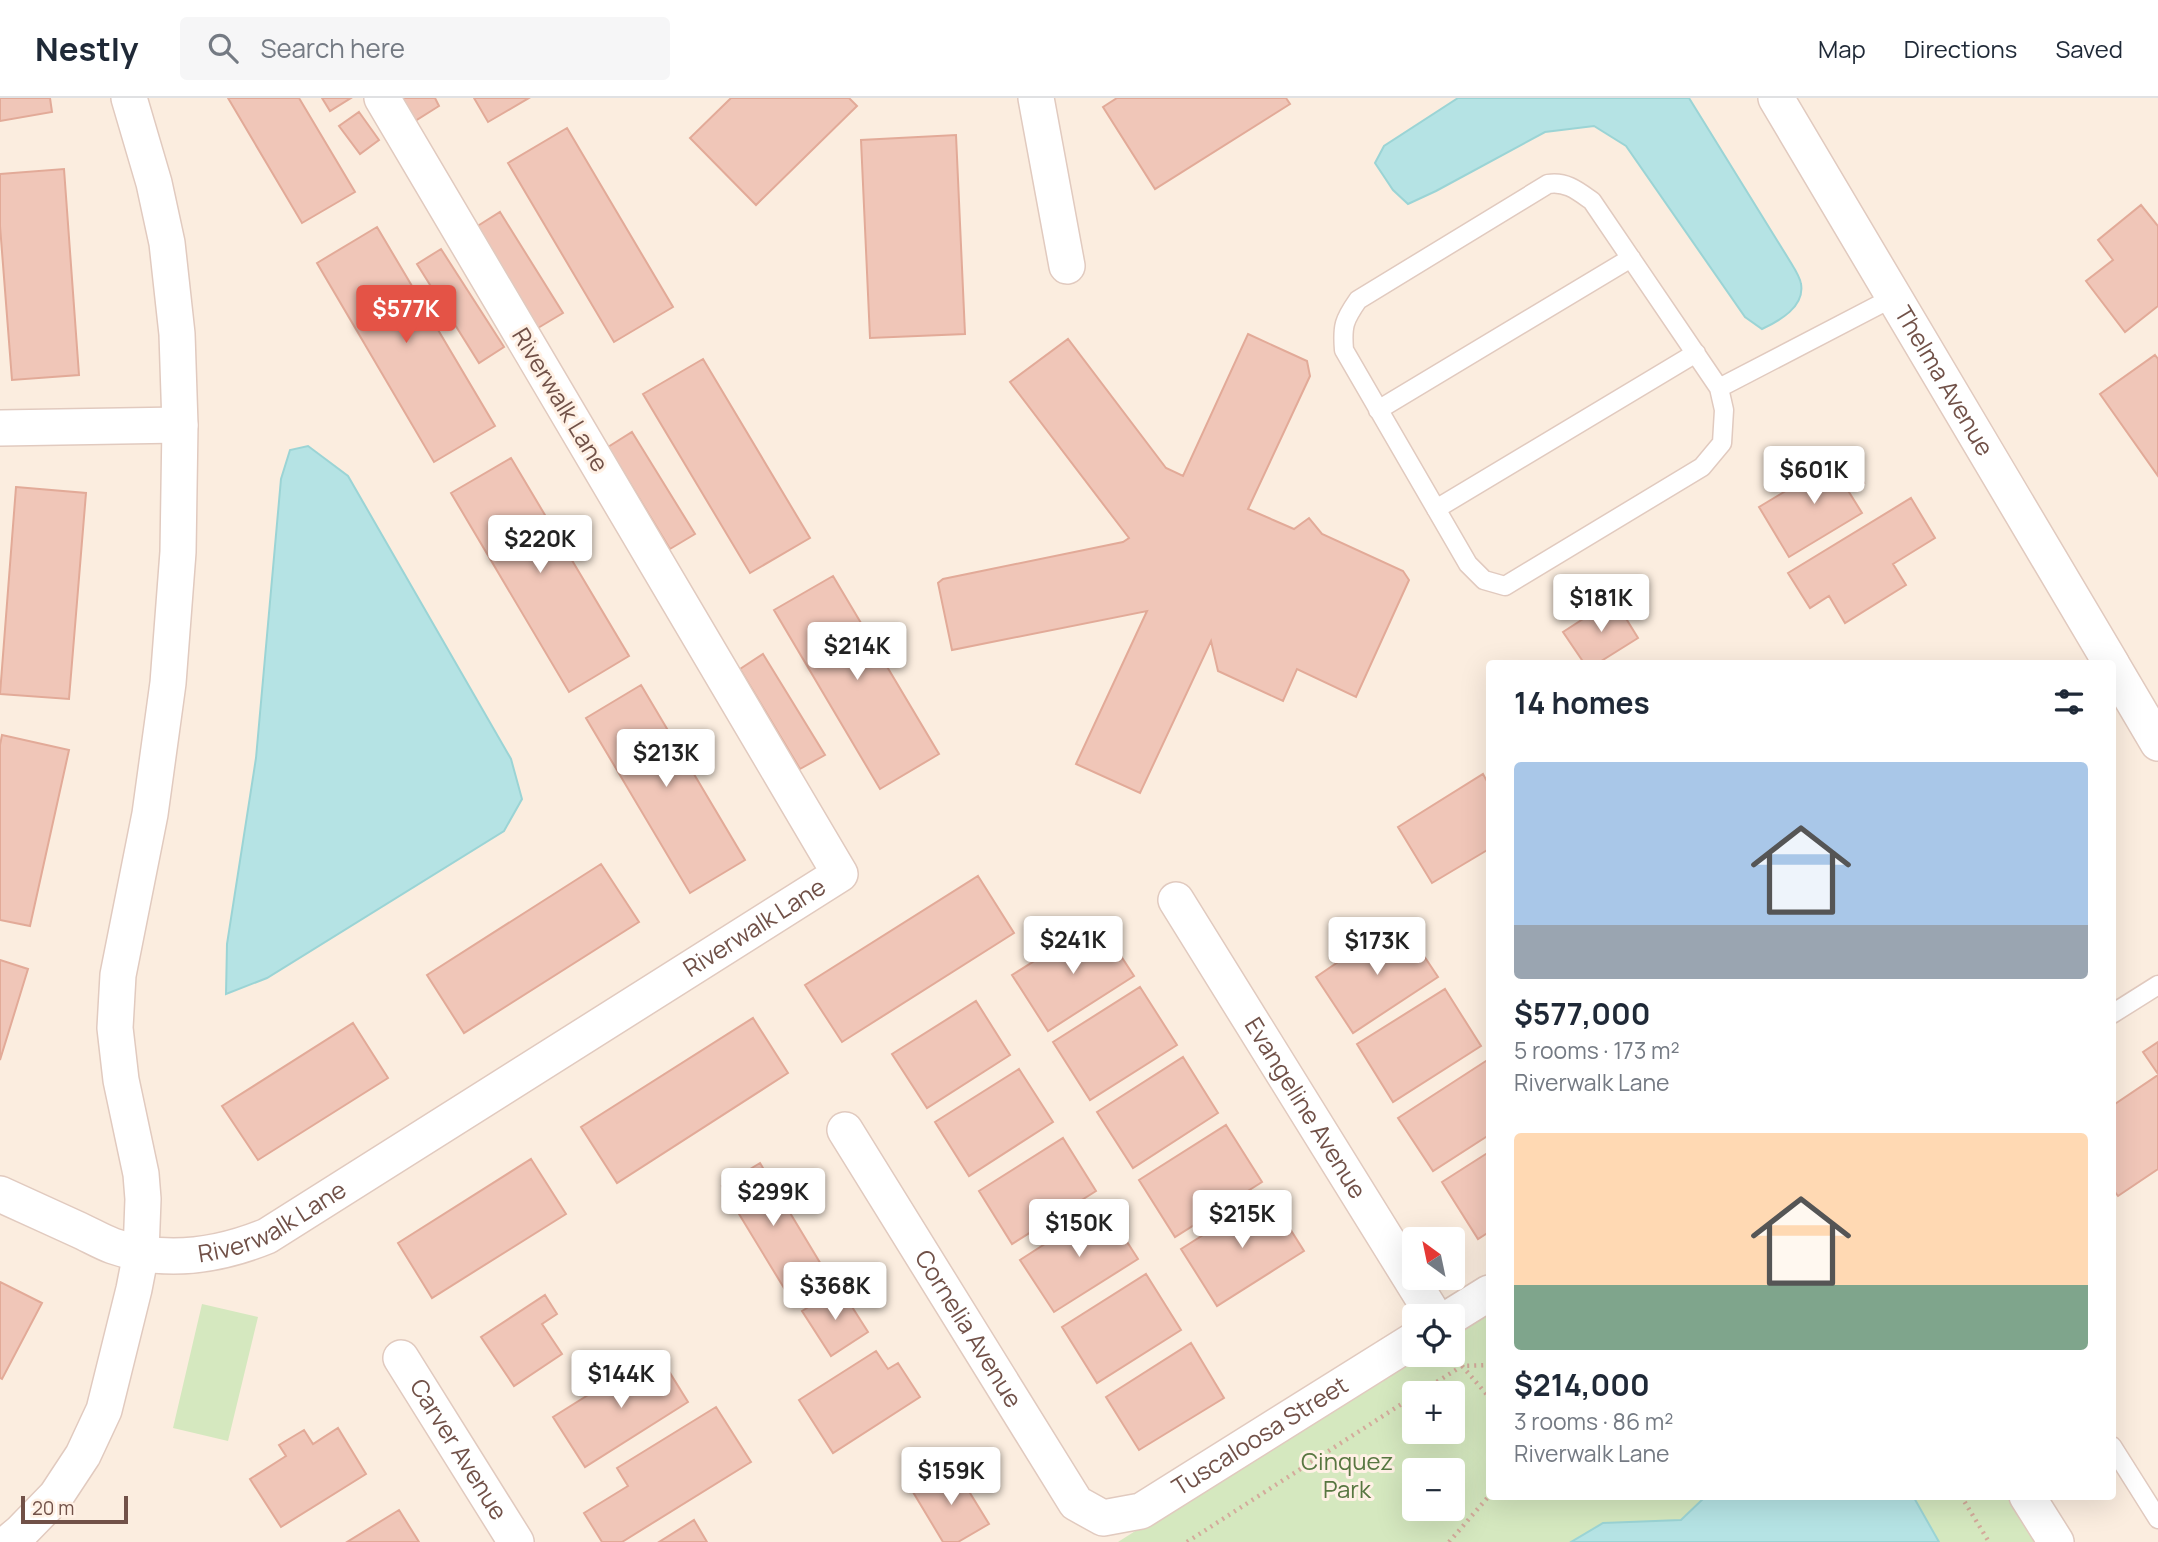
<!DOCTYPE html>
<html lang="en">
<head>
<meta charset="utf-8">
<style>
	body { margin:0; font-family:Manrope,sans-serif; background:#f6f6f7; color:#1f2937; height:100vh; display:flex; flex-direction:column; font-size:26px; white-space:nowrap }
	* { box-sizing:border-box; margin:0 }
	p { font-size:23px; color:#747a83 }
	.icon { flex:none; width:38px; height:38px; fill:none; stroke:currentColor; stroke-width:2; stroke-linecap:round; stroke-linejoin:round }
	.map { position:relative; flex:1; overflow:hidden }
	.drawer { position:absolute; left:1486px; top:562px; width:630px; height:840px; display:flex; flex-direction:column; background:#fff; border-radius:7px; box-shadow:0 7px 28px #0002 }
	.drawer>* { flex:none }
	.needle { width:46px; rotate:327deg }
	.tools { position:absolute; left:1402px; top:1129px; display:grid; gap:14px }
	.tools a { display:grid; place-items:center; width:63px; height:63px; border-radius:7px; background:#fff; box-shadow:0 7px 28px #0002; font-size:35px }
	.scale { position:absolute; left:21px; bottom:18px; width:107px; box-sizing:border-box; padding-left:7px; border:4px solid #715148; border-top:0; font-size:19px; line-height:24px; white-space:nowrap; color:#715148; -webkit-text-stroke:5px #fff1e5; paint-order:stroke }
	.price { position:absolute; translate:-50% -60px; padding:0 16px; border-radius:7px; background:#fff; color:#222; font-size:23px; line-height:46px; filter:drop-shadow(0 2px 4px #0008) }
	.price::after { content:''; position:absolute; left:50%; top:42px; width:21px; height:16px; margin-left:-10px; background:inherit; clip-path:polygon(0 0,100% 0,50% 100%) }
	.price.selected { background:#e45346; color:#fff }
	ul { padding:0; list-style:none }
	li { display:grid; align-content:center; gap:14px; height:371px; padding:0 28px }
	li span { display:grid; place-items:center; height:217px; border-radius:7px; color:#555 }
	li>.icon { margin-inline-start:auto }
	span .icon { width:126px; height:126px; fill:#fffc; stroke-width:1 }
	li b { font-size:30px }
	h2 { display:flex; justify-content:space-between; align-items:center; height:84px; padding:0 28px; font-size:30px }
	header { display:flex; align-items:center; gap:42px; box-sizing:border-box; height:98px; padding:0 35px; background:#fff; border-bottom:2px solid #e0e1e3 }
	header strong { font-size:33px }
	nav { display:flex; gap:38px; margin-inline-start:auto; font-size:24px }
	.search { width:490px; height:63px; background:#f6f6f7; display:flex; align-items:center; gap:18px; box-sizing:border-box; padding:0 24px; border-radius:7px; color:#747a83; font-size:26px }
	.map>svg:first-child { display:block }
	.green { fill:#d5e8bf; fill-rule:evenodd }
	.water { fill:#b5e3e4; stroke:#9bd4d5; stroke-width:2 }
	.building { fill:#f0c6b8; stroke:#e2aa98; stroke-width:2 }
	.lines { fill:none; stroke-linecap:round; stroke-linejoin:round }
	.service-casing { stroke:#e1cabf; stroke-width:21 }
	.minor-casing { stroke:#e1cabf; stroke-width:38 }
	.path { stroke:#d4aa9b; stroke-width:4.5; stroke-dasharray:2 5; stroke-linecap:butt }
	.service { stroke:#fff; stroke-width:18 }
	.minor { stroke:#fff; stroke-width:35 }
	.labels { text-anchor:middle; stroke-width:6; stroke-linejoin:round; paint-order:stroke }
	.street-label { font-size:24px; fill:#715148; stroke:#fff1e5 }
	.park-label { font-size:24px; fill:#587741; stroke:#fff1e5 }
</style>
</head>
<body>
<header>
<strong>Nestly</strong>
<div class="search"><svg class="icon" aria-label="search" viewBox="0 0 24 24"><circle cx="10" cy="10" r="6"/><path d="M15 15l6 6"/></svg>Search here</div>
<nav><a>Map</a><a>Directions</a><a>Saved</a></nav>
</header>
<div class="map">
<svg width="2158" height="1444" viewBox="0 0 2158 1444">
	<rect width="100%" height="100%" fill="#fbeddf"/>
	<path class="green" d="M202,1206L258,1219L228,1343L173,1330Z
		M1489,1208V1398H2008L2037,1444H1118L1414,1256H1452L1453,1232ZM1414,1295H1452V1334H1414ZM1414,1372H1452V1410H1414Z"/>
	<path class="water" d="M1458,0H1689L1788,160C1792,167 1800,178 1801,186C1805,209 1779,223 1762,231L1745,219L1626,48L1594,28L1545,34L1436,93L1408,106L1393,92L1375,65L1384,48Z
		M308,348L348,378L511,661L522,701L504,733L267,880L226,896L227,846L256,660L281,381L290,352Z
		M1706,1398H1913L1939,1444H1571L1603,1425L1681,1422Z"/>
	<path class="building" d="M0,0H50L52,14L0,23Z
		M228,0H299L355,94L302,125Z
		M322,0H351L330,13Z
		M402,0H435L439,8L415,23Z
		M474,0H529L488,24Z
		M731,0H849L857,8L756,107L690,40Z
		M1117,0H1286L1290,6L1155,91L1103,9Z
		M359,14L379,42L360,56L339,28Z
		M567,30L673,209L614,244L508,65Z
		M956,37L965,236L870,240L861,42Z
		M64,71L79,277L12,282L0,128V76Z
		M2141,107L2158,128V208L2125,234L2086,183L2113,162L2098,142Z
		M500,114L563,215L538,230L476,129Z
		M377,129L495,328L434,364L317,165Z
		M441,151L504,249L479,265L417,166Z
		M1248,236L1307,263L1310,278L1248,411L1294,431L1309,420L1322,436L1403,473L1409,482L1356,599L1297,571L1283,603L1218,573L1211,543L1140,695L1076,666L1147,513L952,552L938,485L943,481L1123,444L1129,440L1010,284L1068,241L1166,370L1183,378Z
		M2155,257L2158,261V378L2100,296Z
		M703,261L810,440L750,475L643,296Z
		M632,334L695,436L670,451L608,349Z
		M1847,356L1864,385L1849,394L1862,415L1789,459L1759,409Z
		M511,360L629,558L569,594L451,395Z
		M16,389L86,395L69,601L0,596Z
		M1911,400L1935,440L1893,466L1906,487L1845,525L1829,498L1810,510L1788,475Z
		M833,478L939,656L880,691L774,512Z
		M1614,501L1638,540L1598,565H1584L1563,534Z
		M763,556L825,657L800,671L740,571Z
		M641,587L745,762L690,795L586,620Z
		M2,637L69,652L30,828L0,822V647Z
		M1483,676L1489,687V751L1432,785L1398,729Z
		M601,766L639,824L464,935L427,877Z
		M978,778L1014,835L842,944L805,887Z
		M1400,822L1438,879L1353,935L1316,879Z
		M1098,823L1134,878L1048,933L1012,877Z
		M0,862L28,871L0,962Z
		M1140,889L1177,947L1090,1002L1053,944Z
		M1445,891L1481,948L1393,1004L1357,946Z
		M976,903L1010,957L927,1010L892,956Z
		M753,920L788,975L617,1085L581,1029Z
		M353,925L388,980L258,1062L222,1008Z
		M2158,944V976L2143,954Z
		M1183,959L1218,1015L1133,1070L1097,1014Z
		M1489,961V1037L1433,1073L1398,1020Z
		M1019,971L1053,1024L969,1078L935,1024Z
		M2158,977V1071L2118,1098L2112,1090V1008Z
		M1226,1027L1262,1084L1175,1139L1139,1082Z
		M1063,1040L1096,1093L1012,1146L979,1093Z
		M1489,1054V1134L1478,1141L1442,1084Z
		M531,1061L566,1116L432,1200L398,1145Z
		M760,1065L825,1173L787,1195L722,1088Z
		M1268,1096L1304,1153L1217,1208L1181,1151Z
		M1104,1108L1138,1161L1054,1214L1020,1162Z
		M1146,1176L1181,1232L1097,1285L1062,1229Z
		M0,1184L42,1205L2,1281L0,1280Z
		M840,1190L868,1234L831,1258L802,1213Z
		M545,1197L557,1216L542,1226L562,1256L514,1288L481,1239Z
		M1191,1245L1224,1300L1139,1352L1106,1299Z
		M876,1253L888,1271L898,1265L920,1299L833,1355L799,1302Z
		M657,1254L688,1304L585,1369L553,1319Z
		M716,1309L751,1364L622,1444H602L584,1415L628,1388L617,1370Z
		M338,1330L366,1376L281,1429L250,1381L286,1358L279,1347L304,1332L313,1346Z
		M954,1369L989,1426L958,1444H943L913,1394Z
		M399,1412L419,1444H347Z
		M694,1422L707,1444H659Z"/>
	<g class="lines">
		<defs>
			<path id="service" d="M1719,290L1592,103C1578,93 1566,83 1548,86L1358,202C1344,222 1342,228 1344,252L1468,466L1484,482L1505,488L1702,369L1722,345L1724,312L1719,290L1894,199
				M1378,312L1631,160
				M1436,411L1696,255
				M2112,916L2158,887
				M2112,1348L2158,1421"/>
			<g id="minor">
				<path d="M1036,0L1067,168"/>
				<path id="s1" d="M1776,0L2111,565"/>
				<path d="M0,330L180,327"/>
				<path d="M2112,567L2158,645"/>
				<path id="s2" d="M1176,802L1434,1218"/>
				<path id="s3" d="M845,1032L1076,1405L1103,1420L1141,1413L1414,1242"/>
				<path id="s4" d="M0,1096C26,1108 53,1120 79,1132C90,1137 102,1144 113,1148C165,1166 218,1158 267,1138L840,776L382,0"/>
				<path d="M1452,1218L1489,1195"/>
				<path id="s5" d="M401,1260L516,1444"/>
				<path d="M2027,1398L2056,1444"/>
				<path d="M9,1444L21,1434L56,1398L83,1357L104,1312L134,1191L141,1155L143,1101L141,1076L121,982L115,930L118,877L150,716L168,585L178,454L180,327L177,236L167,145L154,85L129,0"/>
			</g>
		</defs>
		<use href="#service" class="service-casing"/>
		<use href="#minor" class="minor-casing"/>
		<path class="path" d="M1462,1268L1489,1299
			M1419,1295L1462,1268L1489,1267
			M1961,1398L1989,1444
			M1187,1444L1414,1298
			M1449,1444L1489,1398"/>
		<use href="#service" class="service"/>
		<use href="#minor" class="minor"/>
	</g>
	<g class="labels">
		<g class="street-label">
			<text dy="8" stroke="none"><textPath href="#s1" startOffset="329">Thelma Avenue</textPath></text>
			<text transform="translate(560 302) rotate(59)" y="8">Riverwalk Lane</text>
			<text dy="8" stroke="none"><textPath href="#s4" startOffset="859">Riverwalk Lane</textPath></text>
			<text dy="8" stroke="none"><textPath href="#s2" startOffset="245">Evangeline Avenue</textPath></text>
			<text dy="8" stroke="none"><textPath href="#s4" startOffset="292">Riverwalk Lane</textPath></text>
			<text dy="8" stroke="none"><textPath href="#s3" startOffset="234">Cornelia Avenue</textPath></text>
			<text dy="8" stroke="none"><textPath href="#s3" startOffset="649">Tuscaloosa Street</textPath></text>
			<text dy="8" stroke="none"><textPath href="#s5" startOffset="108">Carver Avenue</textPath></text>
		</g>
		<g class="park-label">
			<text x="1347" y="1372">Cinquez<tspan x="1347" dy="28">Park</tspan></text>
		</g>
	</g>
</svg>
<div class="tools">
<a><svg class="needle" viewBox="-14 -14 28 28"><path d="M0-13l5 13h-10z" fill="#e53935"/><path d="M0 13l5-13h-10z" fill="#747a83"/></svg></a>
<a><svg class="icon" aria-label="locate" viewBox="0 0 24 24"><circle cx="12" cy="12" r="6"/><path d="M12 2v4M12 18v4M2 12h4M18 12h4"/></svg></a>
<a>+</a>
<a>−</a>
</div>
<div class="scale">20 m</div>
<b class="price selected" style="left:406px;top:247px">$577K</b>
<b class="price" style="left:1814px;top:408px">$601K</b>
<b class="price" style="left:540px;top:477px">$220K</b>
<b class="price" style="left:1601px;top:536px">$181K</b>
<b class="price" style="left:857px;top:584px">$214K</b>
<b class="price" style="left:666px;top:691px">$213K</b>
<b class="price" style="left:1073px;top:878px">$241K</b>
<b class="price" style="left:1377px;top:879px">$173K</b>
<b class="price" style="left:773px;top:1130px">$299K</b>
<b class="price" style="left:1242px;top:1152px">$215K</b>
<b class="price" style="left:1079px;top:1161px">$150K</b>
<b class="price" style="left:835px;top:1224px">$368K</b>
<b class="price" style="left:621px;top:1312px">$144K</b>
<b class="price" style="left:951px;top:1409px">$159K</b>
<section class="drawer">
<h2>14 homes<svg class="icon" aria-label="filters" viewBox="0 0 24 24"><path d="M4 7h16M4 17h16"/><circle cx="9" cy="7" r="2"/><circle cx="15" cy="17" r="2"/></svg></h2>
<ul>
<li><span style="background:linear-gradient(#a9c7e8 75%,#9aa5b1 0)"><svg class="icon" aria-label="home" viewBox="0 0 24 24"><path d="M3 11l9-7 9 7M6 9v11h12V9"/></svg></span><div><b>$577,000</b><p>5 rooms · 173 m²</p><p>Riverwalk Lane</p></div></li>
<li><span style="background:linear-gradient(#ffd9b3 70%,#7fa58c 0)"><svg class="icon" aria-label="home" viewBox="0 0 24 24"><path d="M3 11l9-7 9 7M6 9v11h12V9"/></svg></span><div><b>$214,000</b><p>3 rooms · 86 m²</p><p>Riverwalk Lane</p></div></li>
</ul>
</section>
</div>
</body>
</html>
